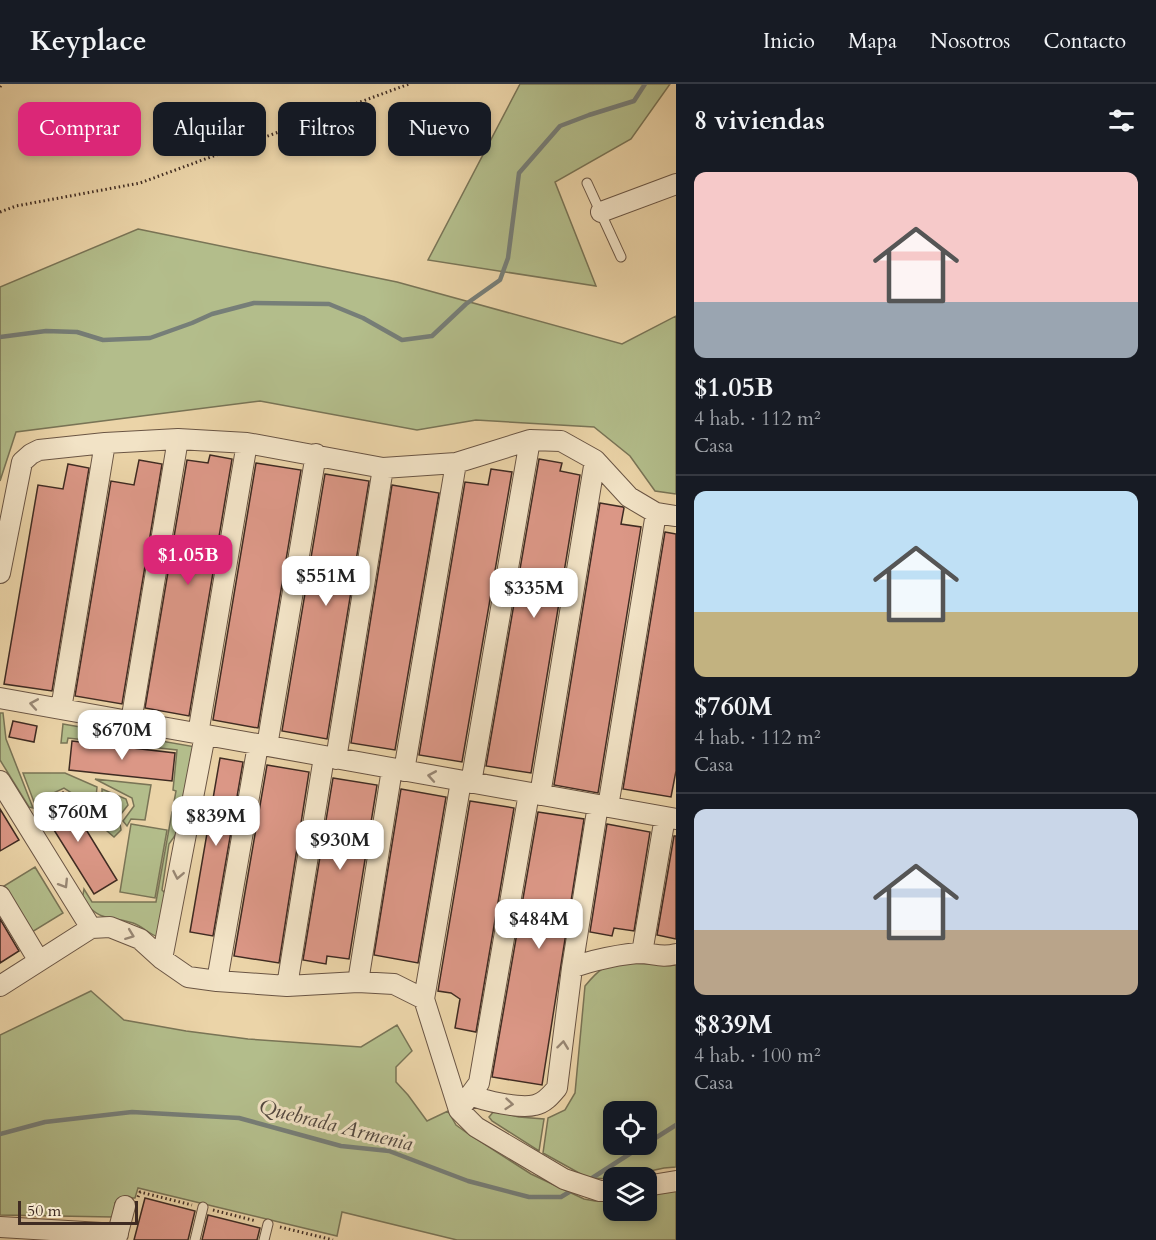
<!DOCTYPE html>
<html lang="es">
<head>
<meta charset="utf-8">
<style>
	body { margin:0; font-family:Cardo,serif; background:#20242c; color:#f1f3f6; height:100vh; display:flex; flex-direction:column; font-size:22px; white-space:nowrap }
	* { box-sizing:border-box; margin:0 }
	p { font-size:20px; color:#9ea1a6 }
	.icon { flex:none; width:33px; height:33px; fill:none; stroke:currentColor; stroke-width:2; stroke-linecap:round; stroke-linejoin:round }
	.map { position:relative; flex:1; overflow:hidden }
	.sheet { display:flex; flex-direction:column; background:#171b24; width:480px }
	.sheet>* { flex:none }
	.banner { position:absolute; left:18px; top:18px; width:567px; height:54px; display:flex; gap:12px }
	.fabs { position:absolute; left:603px; top:1017px; display:grid; gap:12px }
	.fabs a { display:grid; place-items:center; width:54px; height:54px; border-radius:12px; background:#171b24; box-shadow:0 3px 9px #0003; font-size:30px }
	.scale { position:absolute; left:18px; bottom:15px; width:120px; box-sizing:border-box; padding-left:6px; border:3px solid #3f2b22; border-top:0; font-size:16px; line-height:21px; white-space:nowrap; color:#3f2b22; -webkit-text-stroke:4px #f2e3c6; paint-order:stroke }
	.price { position:absolute; translate:-50% -51px; padding:0 14px; border-radius:12px; background:#fff; color:#222; font-size:20px; line-height:39px; filter:drop-shadow(0 2px 3px #0008) }
	.price::after { content:''; position:absolute; left:50%; top:36px; width:18px; height:14px; margin-left:-9px; background:inherit; clip-path:polygon(0 0,100% 0,50% 100%) }
	.price.current { background:#db2777; color:#fff }
	ul { padding:0; list-style:none }
	li { display:grid; align-content:center; gap:12px; height:318px; padding:0 18px }
	li+li { border-top:2px solid #363941 }
	li span { display:grid; place-items:center; height:186px; border-radius:12px; color:#555 }
	li>.icon { margin-inline-start:auto }
	span .icon { width:108px; height:108px; fill:#fffc; stroke-width:1 }
	li b { font-size:26px }
	h2 { display:flex; justify-content:space-between; align-items:center; height:72px; padding:0 18px; font-size:26px }
	.chip { padding:0 21px; border-radius:12px; background:#171b24; box-shadow:0 3px 9px #0003; font-size:21px; line-height:54px }
	.chip.current { background:#db2777; color:#fff }
	header { display:flex; align-items:center; gap:36px; box-sizing:border-box; height:84px; padding:0 30px; background:#171b24; border-bottom:2px solid #363941 }
	header strong { font-size:28px }
	nav { display:flex; gap:33px; margin-inline-start:auto; font-size:21px }
	main { display:flex; flex:1; min-height:0 }
	.map>svg:first-child { display:block }
	.green { fill:#b3bd8b; stroke:#797456; stroke-width:1.5; fill-rule:evenodd }
	.lines { fill:none; stroke-linecap:round; stroke-linejoin:round }
	.stream { stroke:#767e78; stroke-width:4.5 }
	.building { fill:#db9786; stroke:#3f2b22; stroke-width:1.5 }
	.service-casing { stroke:#6a5544; stroke-width:11 }
	.minor-casing { stroke:#6a5544; stroke-width:22 }
	.path { stroke:#3f2b22; stroke-width:3; stroke-dasharray:1.5 3; stroke-linecap:butt }
	.service { stroke:#f2e3c6; stroke-width:9 }
	.minor { stroke:#f2e3c6; stroke-width:20 }
	.oneway { stroke:#988774 }
	.labels { text-anchor:middle; stroke-width:6; stroke-linejoin:round; paint-order:stroke }
	.water-label { font-size:21px; font-style:italic; fill:#51473f; stroke:#f2e3c6 }
</style>
</head>
<body>
<header>
<strong>Keyplace</strong>
<nav><a>Inicio</a><a>Mapa</a><a>Nosotros</a><a>Contacto</a></nav>
</header>
<main>
<div class="map">
<svg width="676" height="1156" viewBox="0 0 676 1156">
	<rect width="100%" height="100%" fill="#ebd4a8"/>
	<filter id="stains"><feTurbulence type="fractalNoise" baseFrequency=".00333" numOctaves="4"/><feColorMatrix values="0 0 0 0 .2 0 0 0 0 .09 0 0 0 0 .02 0 0 0 .5 -.17"/></filter>
	<radialGradient id="worn" r=".72"><stop offset=".6" stop-color="#630" stop-opacity="0"/><stop offset="1" stop-color="#630" stop-opacity=".3"/></radialGradient>
	<path class="green" d="M520,0H670L631,55L555,98L596,202L428,176Z
		M138,145L397,198L622,260L676,232V410L655,407L630,372L594,343L476,336L417,346L260,317L16,348L0,397V203Z
		M0,629H3L6,655L33,724L29,723L0,676Z
		M63,640L196,663L186,720L174,718L176,707L173,706L177,666L68,654L67,659H61Z
		M23,689H65L97,703L95,724L64,704L34,718Z
		M95,695L151,701L145,736L131,735L127,742L123,737L134,722L132,714Z
		M102,705L126,715L128,721L117,735L102,728Z
		M172,728L183,730L181,743L169,760L162,806L166,810L158,853C149,850 142,842 133,839C106,830 104,840 82,816L84,805L92,818H156Z
		M97,729L120,740L121,746L114,753L92,734Z
		M131,740L167,746L155,814L120,808Z
		M35,783L63,829L32,848L4,802Z
		M626,879L676,881V1083L664,1084L613,1095L588,1094L543,1069L548,1034L565,1026L575,1009L585,902C599,885 605,880 626,879ZM614,1028H646V1060H614Z
		M91,907L124,936L186,947L248,955L361,963L397,941L412,967L396,983V998L408,1011L427,1037L448,1027L456,1041L467,1049L531,1090L584,1115L595,1117L613,1115L614,1126H646L647,1111L676,1103V1156H457L342,1128L337,1152L138,1104L135,1114H129L122,1121L115,1119L113,1133L0,1131V951Z
		M494,1027L519,1033L544,1035L539,1067L492,1037L489,1033Z"/>
	<g class="lines">
		<path class="stream" d="M0,253L46,247L77,248L103,256L150,254L192,239L212,230L254,219L329,220L363,234L402,256L432,252L466,220L500,196L508,174L519,89L560,42L589,31L634,17L645,0
			M0,1050L45,1038L132,1028L239,1034L341,1062L389,1067L468,1097L529,1113H561L574,1105
			M646,1060L676,1041
			M589,1096L645,1060"/>
	</g>
	<path class="building" d="M210,371L232,375L189,632L145,624L187,376L208,379Z
		M539,375L562,379L560,387L580,391L531,689L486,682Z
		M139,376L162,380L122,620L75,612L111,397L134,401Z
		M256,379L301,386L258,644L213,636Z
		M68,380L89,384L52,607L4,600L38,401L63,405Z
		M491,385L512,388L462,678L419,671L465,398L488,401Z
		M325,390L369,397L327,655L282,647Z
		M392,401L439,409L395,666L351,659Z
		M600,419L623,423L624,424L621,440L641,443L598,709L554,701Z
		M665,448L676,450V687L671,713L623,705Z
		M13,637L37,642L34,658L9,653Z
		M72,657L175,669L172,697L69,686Z
		M220,674L243,678L213,852L190,848Z
		M267,681L309,688L279,879L234,872Z
		M333,694L377,701L349,875L327,872L326,880L303,876Z
		M401,705L446,713L418,879L374,871Z
		M63,708L117,796L94,810L39,722Z
		M470,717L514,724L476,948L455,944L460,915L451,909L438,907Z
		M0,725L19,756L0,767Z
		M538,728L584,735L542,1001L492,993Z
		M607,740L650,748L634,847L614,844L612,852L590,848Z
		M674,752H676V855L657,851Z
		M0,835L19,867L0,879Z
		M145,1114L195,1127L188,1156H134Z
		M208,1131L260,1144L257,1156H202Z"/>
	<g class="lines">
		<defs>
			<path id="service" d="M587,99L621,173
				M195,1156L203,1123
				M264,1156L268,1140"/>
			<path id="minor" d="M601,128L676,100
				M0,489L22,378L31,370L39,366L105,359L178,355L247,359L383,384L456,379L530,356L561,357L595,376L629,413L656,429L676,432
				M0,614L676,735
				M61,625L105,359
				M131,638L178,355
				M198,650L247,359
				M267,662L316,370
				M336,675L383,384
				M404,687L456,379
				M0,697L91,844
				M471,699L530,356
				M540,711L595,376
				M608,723L656,429
				M0,812L39,877
				M642,869L665,733
				M162,875L205,651
				M572,884L598,721
				M217,897L258,661
				M358,898L392,685
				M0,902L91,844L110,843L140,855L162,875L188,893L217,897L287,902L358,898L394,900L424,915L459,1026L476,1043L564,1095L600,1107H614
				M287,902L324,673
				M424,915L461,697
				M471,1011C484,1017 521,1025 535,1021C545,1019 551,1011 557,1004L572,884C588,877 625,869 643,869C655,870 663,874 676,870
				M459,1026L479,999L529,709
				M646,1102L676,1097
				M0,1143L118,1150
				M116,1156L125,1122"/>
		</defs>
		<use href="#service" class="service-casing"/>
		<use href="#minor" class="minor-casing"/>
		<path class="path" d="M0,3L2,0
			M0,128L16,122L140,99L409,0
			M138,1113L140,1108L192,1121
			M213,1126L256,1137
			M280,1143L333,1156"/>
		<use href="#service" class="service"/>
		<use href="#minor" class="minor"/>
	</g>
	<defs><path id="oneway-chevron" d="M-2-3.5L2.5 0L-2 3.5" fill="none" stroke-width="1.6" stroke-linecap="round" stroke-linejoin="round" transform="scale(1.5)"/></defs>
	<g class="oneway">
		<use href="#oneway-chevron" transform="translate(34 620) rotate(-170)"/>
		<use href="#oneway-chevron" transform="translate(432 692) rotate(-170)"/>
		<use href="#oneway-chevron" transform="translate(178 791) rotate(101)"/>
		<use href="#oneway-chevron" transform="translate(64 800) rotate(58)"/>
		<use href="#oneway-chevron" transform="translate(130 851) rotate(21)"/>
		<use href="#oneway-chevron" transform="translate(563 961) rotate(-83)"/>
		<use href="#oneway-chevron" transform="translate(509 1020) rotate(5)"/>
	</g>
	<g class="labels">
		<g class="water-label">
			<text transform="translate(336 1041) rotate(14)" y="7">Quebrada Armenia</text>
		</g>
	</g>
	<rect width="100%" height="100%" filter="url(#stains)"/>
	<rect width="100%" height="100%" fill="url(#worn)"/>
</svg>
<div class="fabs">
<a><svg class="icon" aria-label="locate" viewBox="0 0 24 24"><circle cx="12" cy="12" r="6"/><path d="M12 2v4M12 18v4M2 12h4M18 12h4"/></svg></a>
<a><svg class="icon" aria-label="layers" viewBox="0 0 24 24"><path d="M12 4l9 5-9 5-9-5zM3 14l9 5 9-5"/></svg></a>
</div>
<div class="scale">50 m</div>
<b class="price current" style="left:188px;top:502px">$1.05B</b>
<b class="price" style="left:326px;top:523px">$551M</b>
<b class="price" style="left:534px;top:535px">$335M</b>
<b class="price" style="left:122px;top:677px">$670M</b>
<b class="price" style="left:78px;top:759px">$760M</b>
<b class="price" style="left:216px;top:763px">$839M</b>
<b class="price" style="left:340px;top:787px">$930M</b>
<b class="price" style="left:539px;top:866px">$484M</b>
<div class="banner">
<a class="chip current">Comprar</a>
<a class="chip">Alquilar</a>
<a class="chip">Filtros</a>
<a class="chip">Nuevo</a>
</div>
</div>
<section class="sheet">
<h2>8 viviendas<svg class="icon" aria-label="filters" viewBox="0 0 24 24"><path d="M4 7h16M4 17h16"/><circle cx="9" cy="7" r="2"/><circle cx="15" cy="17" r="2"/></svg></h2>
<ul>
<li><span style="background:linear-gradient(#f6c9c9 70%,#9aa5b1 0)"><svg class="icon" aria-label="home" viewBox="0 0 24 24"><path d="M3 11l9-7 9 7M6 9v11h12V9"/></svg></span><div><b>$1.05B</b><p>4 hab. · 112 m²</p><p>Casa</p></div></li>
<li><span style="background:linear-gradient(#bfe0f5 65%,#c2b280 0)"><svg class="icon" aria-label="home" viewBox="0 0 24 24"><path d="M3 11l9-7 9 7M6 9v11h12V9"/></svg></span><div><b>$760M</b><p>4 hab. · 112 m²</p><p>Casa</p></div></li>
<li><span style="background:linear-gradient(#c9d6e8 65%,#b9a48a 0)"><svg class="icon" aria-label="home" viewBox="0 0 24 24"><path d="M3 11l9-7 9 7M6 9v11h12V9"/></svg></span><div><b>$839M</b><p>4 hab. · 100 m²</p><p>Casa</p></div></li>
</ul>
</section>
</main>
</body>
</html>
